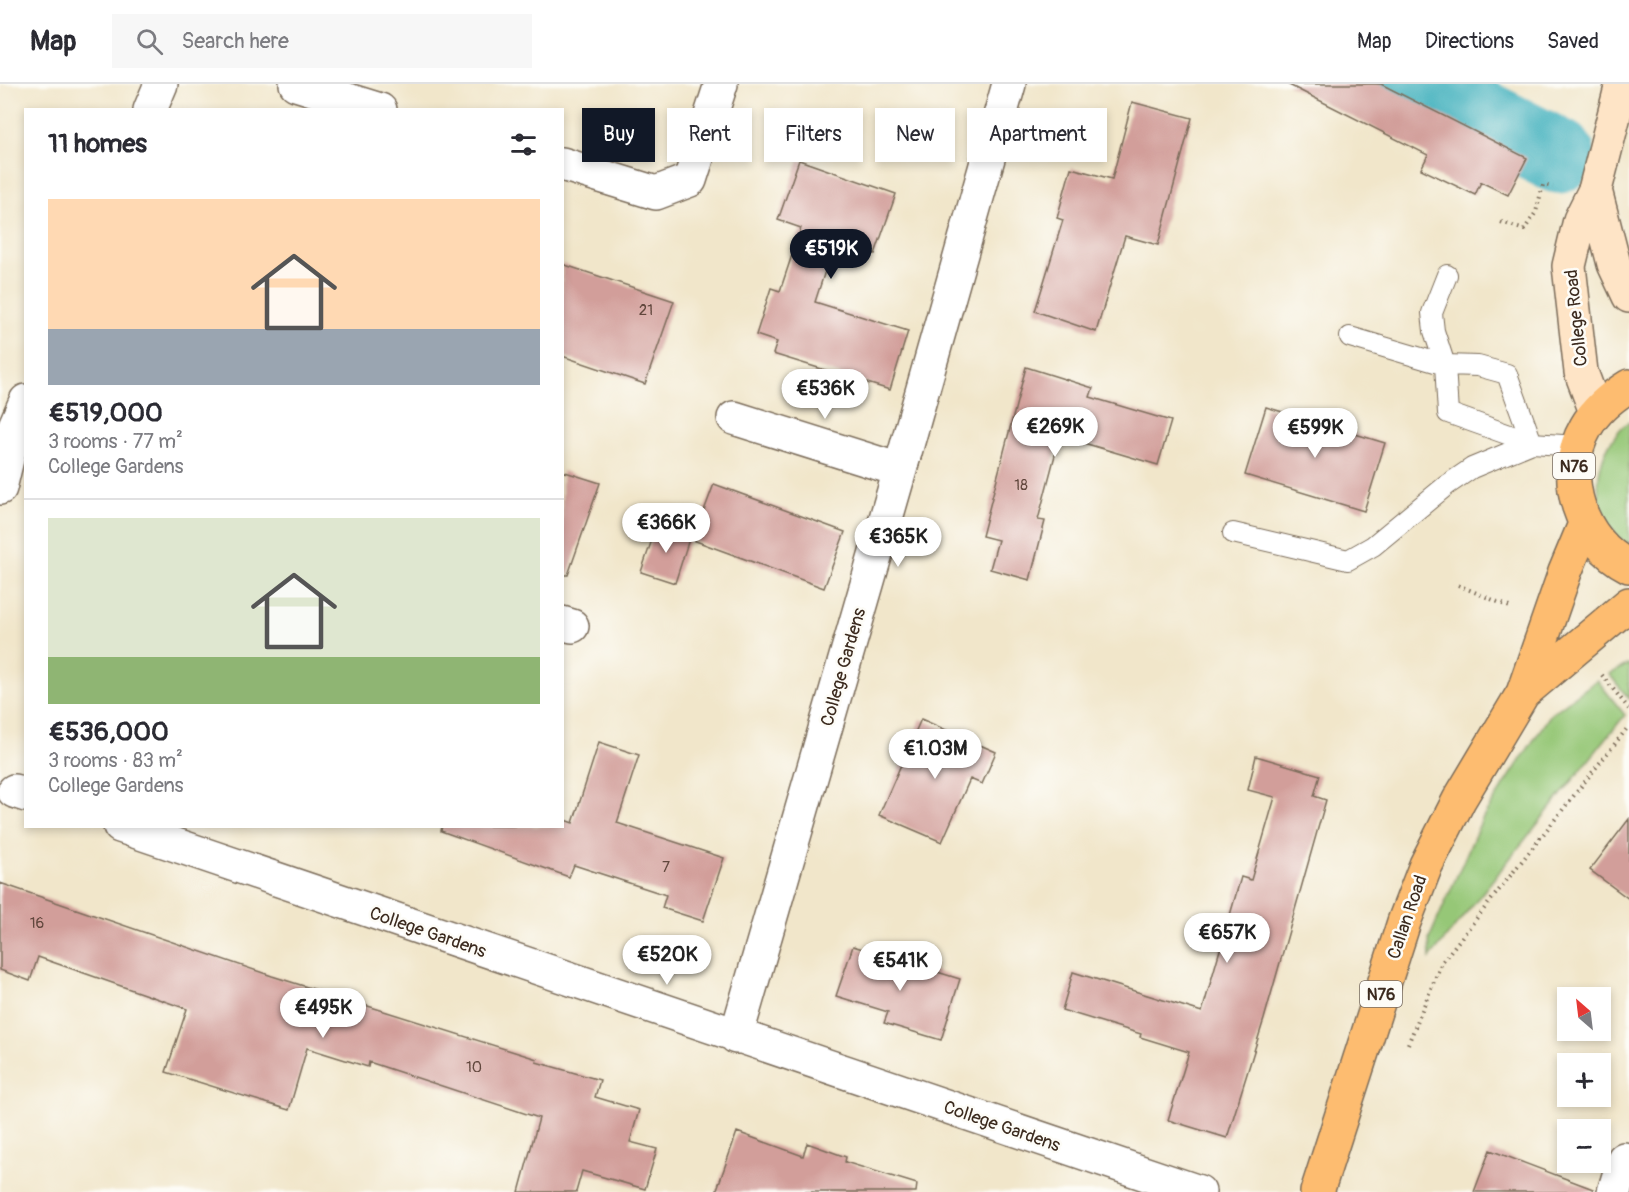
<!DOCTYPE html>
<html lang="en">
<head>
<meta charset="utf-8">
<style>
	body { margin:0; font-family:Pangolin,sans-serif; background:#f7f7f7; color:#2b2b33; height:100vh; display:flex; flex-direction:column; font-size:22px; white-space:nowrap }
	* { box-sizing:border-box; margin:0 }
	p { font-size:20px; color:#7c7c81 }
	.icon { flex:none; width:33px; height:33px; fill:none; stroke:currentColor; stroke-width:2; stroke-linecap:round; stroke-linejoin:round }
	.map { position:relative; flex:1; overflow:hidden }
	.panel { position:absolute; left:24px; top:24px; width:540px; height:720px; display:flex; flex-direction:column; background:#fff; border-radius:0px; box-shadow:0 3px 9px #0003 }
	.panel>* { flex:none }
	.top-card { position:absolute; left:582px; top:24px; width:570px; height:54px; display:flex; gap:12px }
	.needle { width:39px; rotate:332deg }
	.controls { position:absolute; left:1557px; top:903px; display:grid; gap:12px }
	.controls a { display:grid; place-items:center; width:54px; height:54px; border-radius:0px; background:#fff; box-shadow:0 3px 9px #0003; font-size:30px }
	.price { position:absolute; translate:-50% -51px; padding:0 14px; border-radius:21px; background:#fff; color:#222; font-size:20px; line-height:39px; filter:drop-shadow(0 2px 3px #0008) }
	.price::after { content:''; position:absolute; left:50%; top:36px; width:18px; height:14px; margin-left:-9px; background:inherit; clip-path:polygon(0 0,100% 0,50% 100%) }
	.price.on { background:#111827; color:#fff }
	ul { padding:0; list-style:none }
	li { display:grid; align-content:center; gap:12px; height:318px; padding:0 24px }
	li+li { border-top:2px solid #e1e1e2 }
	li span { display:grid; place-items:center; height:186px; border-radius:0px; color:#555 }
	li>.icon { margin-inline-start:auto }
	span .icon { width:108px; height:108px; fill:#fffc; stroke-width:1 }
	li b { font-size:26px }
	h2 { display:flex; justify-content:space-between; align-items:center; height:72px; padding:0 24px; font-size:26px }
	.pill { padding:0 21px; border-radius:0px; background:#fff; box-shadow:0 3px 9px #0003; font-size:21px; line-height:54px }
	.pill.on { background:#111827; color:#fff }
	header { display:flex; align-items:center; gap:36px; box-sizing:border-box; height:84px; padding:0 30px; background:#fff; border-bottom:2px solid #e1e1e2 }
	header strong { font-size:28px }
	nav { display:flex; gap:33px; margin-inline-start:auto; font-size:21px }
	.search { width:420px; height:54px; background:#f7f7f7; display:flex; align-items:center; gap:15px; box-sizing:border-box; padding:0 21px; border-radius:0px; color:#7c7c81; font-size:22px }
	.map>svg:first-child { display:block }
	.green { fill:#96c777; stroke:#68784a; stroke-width:1.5 }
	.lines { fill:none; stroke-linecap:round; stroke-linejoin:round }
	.river { stroke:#41b0bd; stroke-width:75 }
	.building { fill:#d29e9a }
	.service-casing { stroke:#7b6c5a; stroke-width:22 }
	.minor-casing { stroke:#7b6c5a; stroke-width:36 }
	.secondary-casing { stroke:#7b6c5a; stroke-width:36 }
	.primary-casing { stroke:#7b6c5a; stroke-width:36 }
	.path { stroke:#7b6c5a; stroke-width:4; stroke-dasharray:1.5 4.5; stroke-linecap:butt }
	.service { stroke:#fff; stroke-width:20 }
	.minor { stroke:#fff; stroke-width:33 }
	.secondary { stroke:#fee4c6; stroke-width:33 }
	.primary { stroke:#fdbc70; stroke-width:33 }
	.labels { text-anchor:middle; stroke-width:5; stroke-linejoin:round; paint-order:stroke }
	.number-label { font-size:15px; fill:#61473d }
	.shield { fill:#fdfcf7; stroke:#75695f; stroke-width:1.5 }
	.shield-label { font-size:16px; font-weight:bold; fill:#3b2a1e }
	.street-label { font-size:18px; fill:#3b2a1e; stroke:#fdfcf7 }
</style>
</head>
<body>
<header>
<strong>Map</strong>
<div class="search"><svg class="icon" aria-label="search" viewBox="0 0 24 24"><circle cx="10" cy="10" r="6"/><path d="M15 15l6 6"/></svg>Search here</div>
<nav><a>Map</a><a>Directions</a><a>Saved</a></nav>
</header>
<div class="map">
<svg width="1629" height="1108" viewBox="0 0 1629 1108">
	<rect width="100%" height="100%" fill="#fdfcf7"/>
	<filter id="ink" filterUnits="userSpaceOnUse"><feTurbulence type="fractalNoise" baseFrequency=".0167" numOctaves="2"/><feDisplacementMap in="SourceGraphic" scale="12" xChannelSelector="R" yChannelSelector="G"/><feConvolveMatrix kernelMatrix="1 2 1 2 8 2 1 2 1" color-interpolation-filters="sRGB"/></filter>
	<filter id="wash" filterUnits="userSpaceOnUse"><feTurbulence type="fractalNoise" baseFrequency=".008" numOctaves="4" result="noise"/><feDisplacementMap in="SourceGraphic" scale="24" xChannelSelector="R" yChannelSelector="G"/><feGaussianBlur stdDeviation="1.35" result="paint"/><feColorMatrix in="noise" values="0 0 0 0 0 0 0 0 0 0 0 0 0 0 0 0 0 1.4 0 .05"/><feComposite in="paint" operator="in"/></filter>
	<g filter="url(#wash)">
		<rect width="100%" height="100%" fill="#f1e6ca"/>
		<path class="green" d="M1629,337V462C1585,432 1591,368 1629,337Z
			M1629,580V615L1609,590Z
			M1597,596L1625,631L1430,874L1429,855L1482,735L1550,631Z"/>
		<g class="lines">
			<path class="river" d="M1416,0L1558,72"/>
		</g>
		<g id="blocks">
			<path class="building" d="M1287,0H1381L1527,74L1508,111L1481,98L1475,111L1421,85L1428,71Z
				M1132,18L1192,34L1158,161L1125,152L1096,248L1035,227L1063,136L1057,134L1071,84L1112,95Z
				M799,76L896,110L875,170L835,156L815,218L908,247L890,306L773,270L777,258L756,251L771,204L780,207L801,144L778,136Z
				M562,180L674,217L645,300L562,272Z
				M1026,283L1093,304L1090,313L1171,337L1158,381L1060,352L1038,436L1045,437L1030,496L990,485L998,456L982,452Z
				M1266,323L1385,359L1364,427L1245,391Z
				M562,387L600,399L568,491H562Z
				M714,400L845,448L824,504L693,456Z
				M657,441L690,452L675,499L641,488Z
				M921,635L996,668L982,700L970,695L942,758L879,731Z
				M599,658L639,671L617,739L724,774L703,837L662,824L666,811L574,781L569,793L441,747L442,742H562V735L573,739Z
				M1256,672L1320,691L1314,712L1326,716L1264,935L1227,1054L1168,1036L1189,968L1140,953L1141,950L1062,926L1073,888L1202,928L1241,793L1251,796L1275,713L1248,706Z
				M1629,735V815L1590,786Z
				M0,799L272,892L537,975L536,978L600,996L595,1013L639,1026L630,1058L657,1065L645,1105L582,1087L576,1108H519L539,1034L369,978L368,983L307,964L289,1026L166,988L187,925L38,873L30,897L0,886Z
				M853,862L960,895L941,956L884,939L888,928L836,912Z
				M737,1048L803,1072L807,1059L846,1073L845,1078L917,1100L916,1108H716Z
				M1490,1066L1593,1105L1592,1108H1474Z"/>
		</g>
	</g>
	<g filter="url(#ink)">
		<use href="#blocks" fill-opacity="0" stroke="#7b6c5a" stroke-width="1.5"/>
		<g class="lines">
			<defs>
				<path id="service" d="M1447,191L1432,229L1434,247L1445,281L1478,282L1507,290L1532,359
					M1350,253L1445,281L1448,329L1532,359
					M1233,449L1348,476L1373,462L1447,401L1472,384L1532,359L1578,362"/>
				<path id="minor" d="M296,0L380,26
					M150,26L161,0
					M562,80L656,109L690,96L721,0
					M734,334L900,386
					M0,404L15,342L26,317
					M562,539L572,542
					M14,707L26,711
					M120,742L1199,1108
					M736,953L900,386L1009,0
					M1614,1108L1624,1075"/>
				<path id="secondary" d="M1595,106L1614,180L1629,212
					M1596,328L1581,288L1569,182L1580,136L1595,106L1622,0"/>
				<path id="primary" d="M1629,302C1611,313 1596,325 1586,343C1558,391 1580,458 1629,482
					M1523,609L1629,520
					M1317,1108L1404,838L1426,781L1459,716L1523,609L1565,488L1585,440"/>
			</defs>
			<use href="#service" class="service-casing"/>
			<use href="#minor" class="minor-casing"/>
			<use href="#secondary" class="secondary-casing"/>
			<use href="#primary" class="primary-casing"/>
			<path class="path" d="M1501,138L1524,146L1536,128L1543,101L1553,103
				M1458,501L1512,524
				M1602,591L1629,625
				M1408,960L1442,878L1629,642"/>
			<use href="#service" class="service"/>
			<use href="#minor" class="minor"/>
			<use href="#secondary" class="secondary"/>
			<use href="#primary" class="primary"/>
		</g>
	</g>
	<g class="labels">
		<g class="number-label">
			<text x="646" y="231">21</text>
			<text x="1021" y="406">18</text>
			<text x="666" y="788">7</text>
			<text x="37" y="844">16</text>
			<text x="474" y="988">10</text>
		</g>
		<g class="shield">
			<rect x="1553" y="369" width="42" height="26" rx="4.5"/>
			<rect x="1360" y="897" width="42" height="26" rx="4.5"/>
		</g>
		<g class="shield-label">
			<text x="1574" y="388">N76</text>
			<text x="1381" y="916">N76</text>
		</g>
		<g class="street-label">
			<text transform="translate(1576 234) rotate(-96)" y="6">College Road</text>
			<text transform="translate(843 583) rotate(-74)" y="6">College Gardens</text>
			<text transform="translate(1407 833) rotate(-71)" y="6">Callan Road</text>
			<text transform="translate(428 848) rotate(19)" y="6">College Gardens</text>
			<text transform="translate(1002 1042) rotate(19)" y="6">College Gardens</text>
		</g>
	</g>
</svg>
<div class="controls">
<a><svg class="needle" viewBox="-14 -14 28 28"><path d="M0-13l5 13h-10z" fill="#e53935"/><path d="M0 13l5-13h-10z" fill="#7c7c81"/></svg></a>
<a>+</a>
<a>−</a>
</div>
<b class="price on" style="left:831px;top:196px">€519K</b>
<b class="price" style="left:825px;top:336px">€536K</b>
<b class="price" style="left:1055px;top:374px">€269K</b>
<b class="price" style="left:1315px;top:375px">€599K</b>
<b class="price" style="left:666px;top:470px">€366K</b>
<b class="price" style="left:898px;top:484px">€365K</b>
<b class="price" style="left:935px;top:696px">€1.03M</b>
<b class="price" style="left:1227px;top:880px">€657K</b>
<b class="price" style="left:667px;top:902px">€520K</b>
<b class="price" style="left:900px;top:908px">€541K</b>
<b class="price" style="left:323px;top:955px">€495K</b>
<div class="top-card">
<a class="pill on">Buy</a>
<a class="pill">Rent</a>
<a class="pill">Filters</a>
<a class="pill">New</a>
<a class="pill">Apartment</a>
</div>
<section class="panel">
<h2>11 homes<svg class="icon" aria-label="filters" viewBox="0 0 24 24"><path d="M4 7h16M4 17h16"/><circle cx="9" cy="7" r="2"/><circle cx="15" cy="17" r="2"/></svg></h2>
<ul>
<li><span style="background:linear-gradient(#ffd9b3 70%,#9aa5b1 0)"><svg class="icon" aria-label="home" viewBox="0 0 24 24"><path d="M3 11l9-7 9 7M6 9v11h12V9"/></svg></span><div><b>€519,000</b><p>3 rooms · 77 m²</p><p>College Gardens</p></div></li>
<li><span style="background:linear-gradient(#dfe7d0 75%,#8fb573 0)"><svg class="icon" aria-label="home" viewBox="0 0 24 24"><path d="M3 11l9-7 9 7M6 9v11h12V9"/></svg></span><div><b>€536,000</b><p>3 rooms · 83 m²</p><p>College Gardens</p></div></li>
</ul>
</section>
</div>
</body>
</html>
